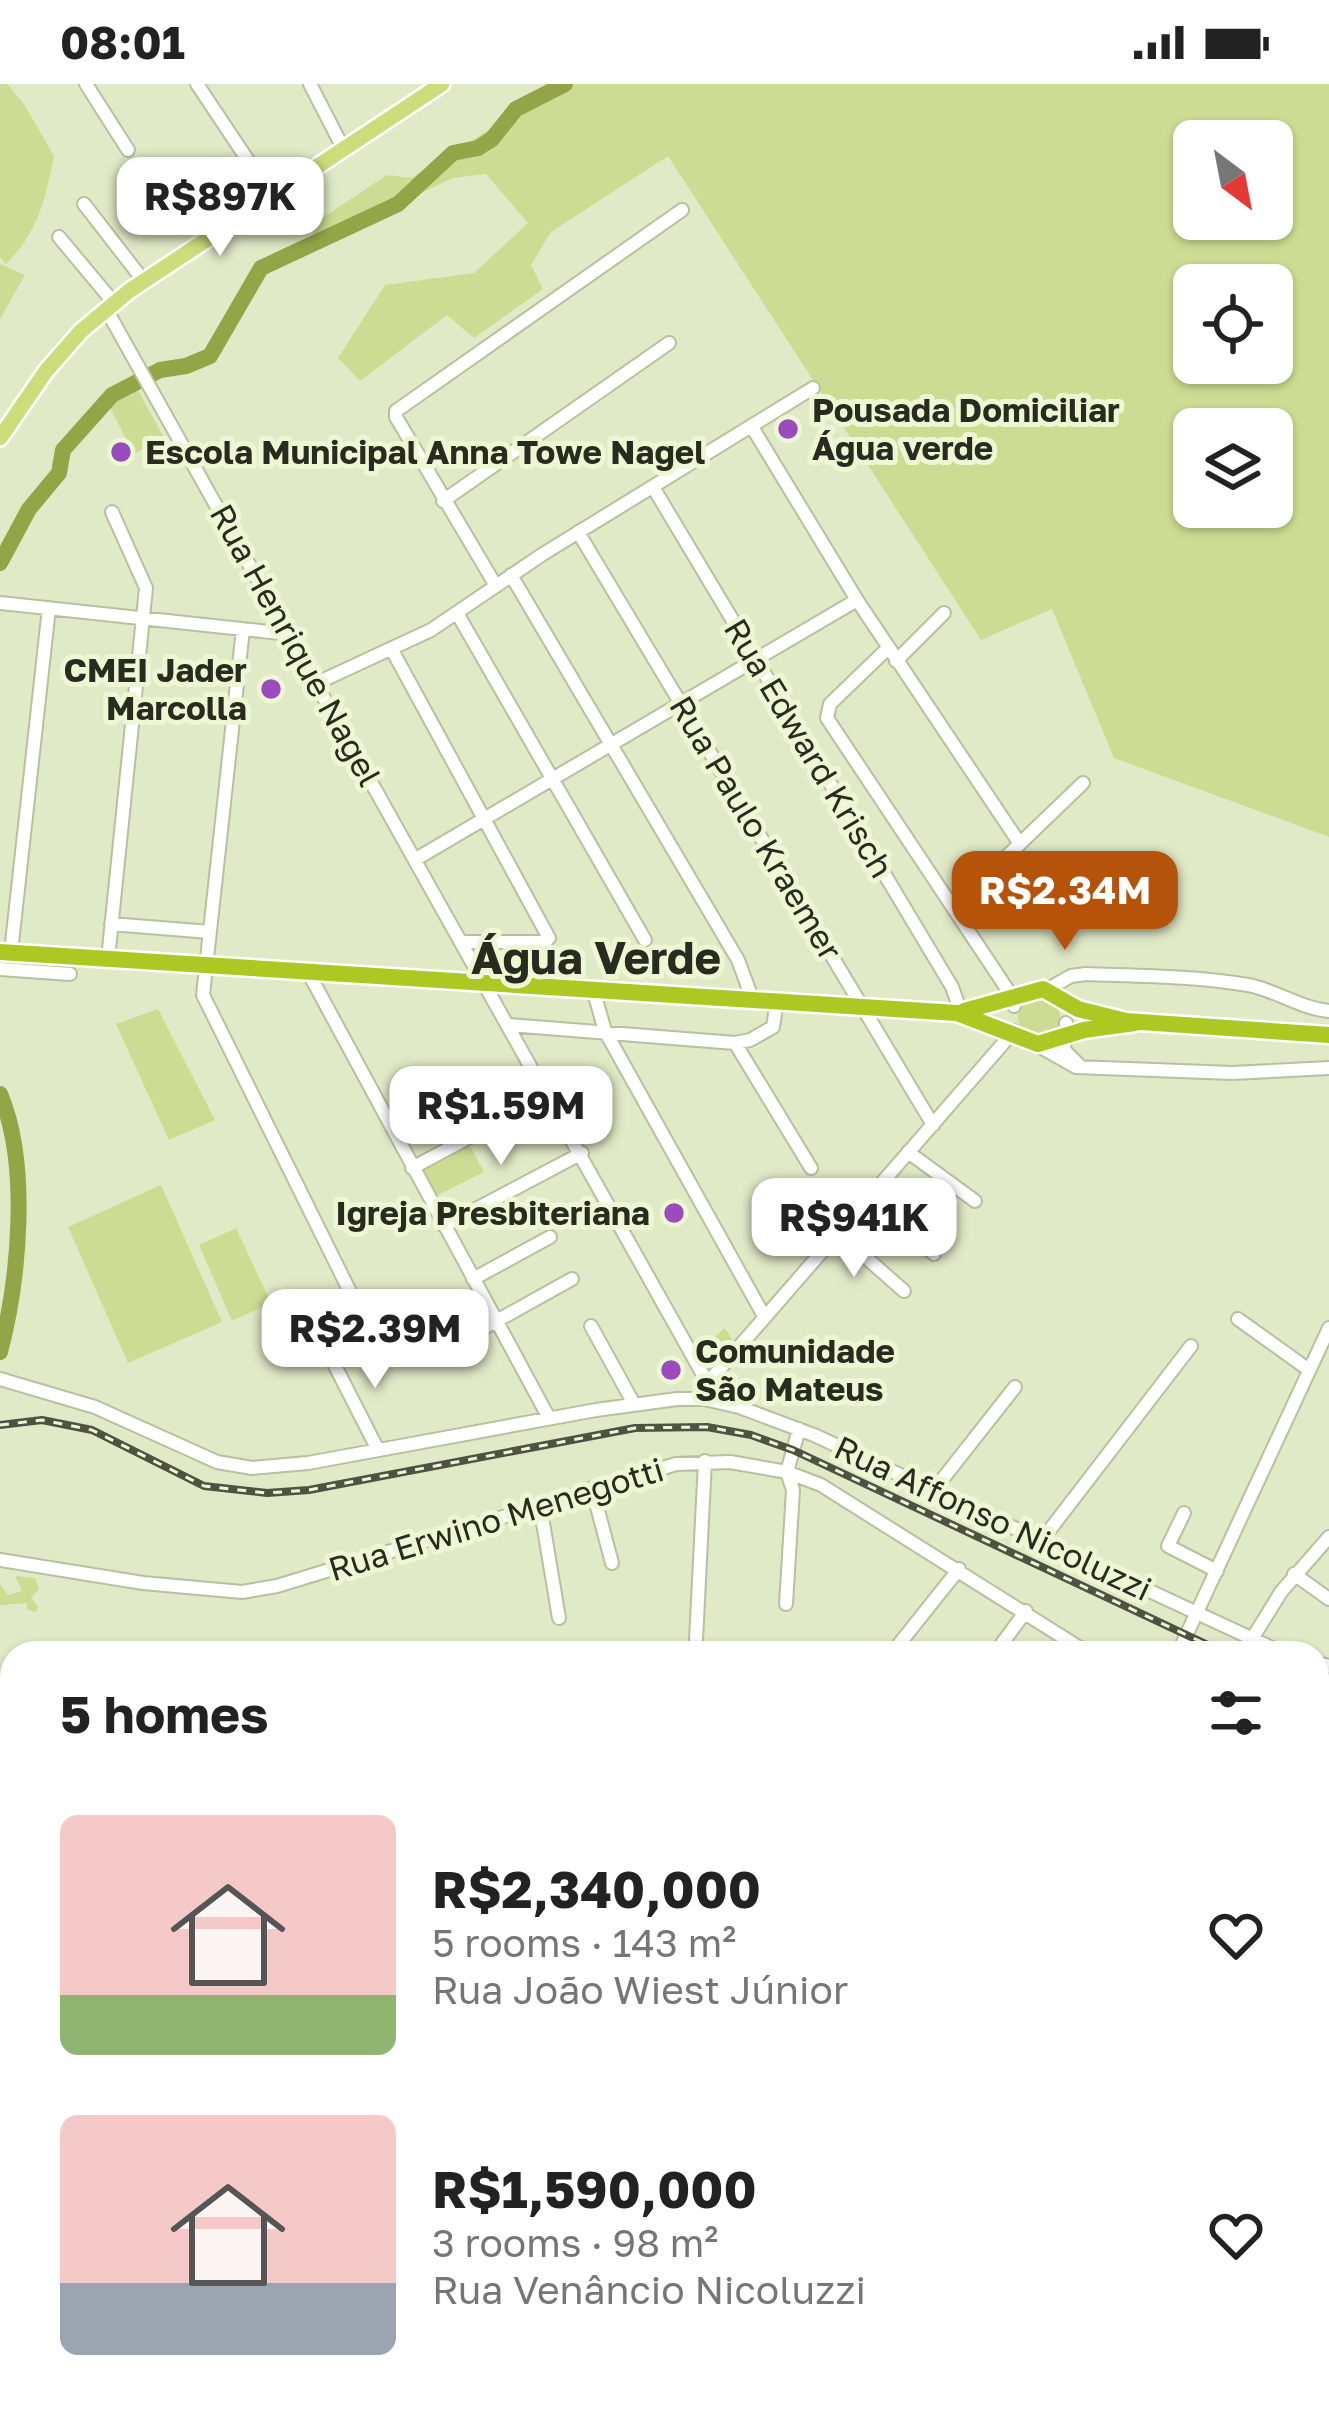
<!DOCTYPE html>
<html lang="en">
<head>
<meta charset="utf-8">
<style>
	body { margin:0; font-family:"Golos Text",sans-serif; background:#f2f2f2; color:#222; height:100vh; display:flex; flex-direction:column; font-size:45px; white-space:nowrap }
	* { box-sizing:border-box; margin:0 }
	p { font-size:39px; color:#767676 }
	.icon { flex:none; width:66px; height:66px; fill:none; stroke:currentColor; stroke-width:2; stroke-linecap:round; stroke-linejoin:round }
	.map { position:relative; flex:1; overflow:hidden }
	.details { position:absolute; left:0px; top:1557px; width:1329px; height:768px; display:flex; flex-direction:column; background:#fff; border-radius:36px 36px 0 0; box-shadow:0 3px 9px #0004 }
	.details>* { flex:none }
	.needle { width:78px; rotate:148deg }
	.fabs { position:absolute; left:1173px; top:36px; display:grid; gap:24px }
	.fabs a { display:grid; place-items:center; width:120px; height:120px; border-radius:18px; background:#fff; box-shadow:0 3px 9px #0004; font-size:60px }
	.price { position:absolute; translate:-50% -102px; padding:0 27px; border-radius:24px; background:#fff; color:#222; font-size:39px; line-height:78px; filter:drop-shadow(0 3px 6px #0008) }
	.price::after { content:''; position:absolute; left:50%; top:72px; width:36px; height:27px; margin-left:-18px; background:inherit; clip-path:polygon(0 0,100% 0,50% 100%) }
	.price.active { background:#b45309; color:#fff }
	ul { padding:0; list-style:none }
	li { display:flex; align-items:center; gap:36px; height:300px; padding:0 60px }
	li span { display:grid; place-items:center; flex:none; width:336px; height:240px; border-radius:18px; color:#555 }
	li>.icon { margin-inline-start:auto }
	span .icon { width:144px; height:144px; fill:#fffc; stroke-width:1 }
	li b { font-size:51px }
	h2 { display:flex; justify-content:space-between; align-items:center; height:144px; padding:0 60px; font-size:51px }
	.status { display:flex; justify-content:space-between; align-items:center; height:84px; padding:0 60px; background:#fff; direction:ltr }
	.status svg { height:33px; fill:currentColor }
	.map>svg:first-child { display:block }
	.green { fill:#ccdd93; fill-rule:evenodd }
	.water { fill:#93a547; stroke:#73803b; stroke-width:3 }
	.lines { fill:none; stroke-linecap:round; stroke-linejoin:round }
	.river { stroke:#93a547; stroke-width:16 }
	.minor-casing { stroke:#b8c09f; stroke-width:16 }
	.major-casing { stroke:#fff; stroke-width:20 }
	.highway-casing { stroke:#fff; stroke-width:21 }
	.minor { stroke:#fff; stroke-width:12 }
	.major { stroke:#cedd7b; stroke-width:15 }
	.highway { stroke:#adc723; stroke-width:16 }
	.rail-casing { stroke:#4e5241; stroke-width:8 }
	.rail { stroke:#eef7d4; stroke-width:3; stroke-dasharray:9; stroke-linecap:butt }
	.poi-dot { fill:#9a4bbc; stroke:#eef7d4; stroke-width:4.5 }
	.labels { text-anchor:middle; stroke-width:10; stroke-linejoin:round; paint-order:stroke }
	.poi-label { font-size:33px; font-weight:bold; fill:#282b1e; stroke:#eef7d4; text-anchor:start }
	.street-label { font-size:33px; fill:#282b1e; stroke:#eef7d4 }
	.district-label { font-size:45px; font-weight:bold; fill:#282b1e; stroke:#eef7d4 }
</style>
</head>
<body>
<div class="status"><b>08:01</b><svg viewBox="0 0 49 12"><path d="M0 12V9h3v3zM5 12V6h3v6zM10 12V3h3v9zM15 12V0h3v12zM26 1h20v11H26zM47 4h2v5h-2z"/></svg></div>
<div class="map">
<svg width="1329" height="2325" viewBox="0 0 1329 2325">
	<rect width="100%" height="100%" fill="#e1eac7"/>
	<path class="green" d="M0,0H7L24,20L54,72C45,116 39,147 6,180L0,173Z
		M563,0H1329V753L1114,674L1052,525L981,556L668,72L551,148L531,181L543,205L474,254L447,231L360,297L338,274L385,201L474,189L528,139L486,90L453,94L317,158L310,142L387,91L411,94ZM1194,57H1272V135H1194ZM1194,201H1272V279H1194ZM1194,345H1272V423H1194Z
		M0,180L25,191L0,235Z
		M137,304L164,354L134,370L108,320Z
		M1018 933a21 21 0 1 1 42 0a21 21 0 1 1-42 0Z
		M158,925L215,1036L169,1056L116,940Z
		M469,1060L484,1088L436,1112L421,1083Z
		M161,1101L222,1238L128,1279L68,1143Z
		M236,1144L271,1219L232,1237L199,1161Z
		M725,1244L733,1257L715,1278H708L700,1265Z
		M15,1492L35,1494L39,1505L31,1514L38,1522L36,1528L27,1526V1519L0,1521V1500L8,1511L22,1507Z
		M1329,2201V2325H1233L1242,2313H1317V2217Z"/>
	<path class="water" d="M3,1727L12,1734V1750L1,1749L2,1754L12,1756V1872L5,1864L11,1859L8,1847L0,1838V1731Z
		M922,2313H1028L1042,2325H936Z"/>
	<g class="lines">
		<path class="river" d="M0,479L29,425L59,389L63,366L112,311L160,286L186,282L210,272L261,184L398,120L453,69L478,64L492,55L516,25L565,0
			M0,1010C30,1080 19,1196 0,1268"/>
		<defs>
			<path id="minor" d="M86,0L128,66
				M197,0L271,111
				M310,0L343,64
				M84,120L143,196
				M59,153L114,219
				M106,225L706,1296
				M752,343L857,516L1020,760
				M653,403L952,903L961,928
				M443,417L669,259
				M578,448L933,1041
				M511,491L738,876L752,914
				M496,502L396,333V327L682,126
				M0,519L289,550
				M457,529L645,856
				M243,545L203,911L364,1236
				M888,564L830,620L827,634L1013,914L1014,922
				M392,566L549,854L545,858H463
				M896,577L944,529
				M317,599L431,546L543,470L813,304
				M416,775L857,516
				M953,824L1083,699
				M111,840L210,848
				M11,868L49,524
				M108,875L146,504L112,428
				M0,885L70,890
				M308,888L549,1334
				M593,905L605,947L764,1232
				M1048,905L1071,892L1086,890C1139,892 1195,892 1248,901C1276,906 1299,924 1329,927
				M1066,939L1064,966L1081,983
				M509,941L735,959L750,956L773,943L777,917
				M735,959L811,1084
				M1035,960L1076,983L1232,989L1329,984
				M908,1068L975,1117
				M412,1084L509,1032
				M867,1114L934,1170
				M444,1142L582,1069
				M837,1148L904,1207
				M473,1195L550,1153
				M1238,1235L1309,1286
				M591,1242L634,1320
				M464,1255L572,1195
				M329,1270L378,1366
				M0,1295L95,1323L217,1378L252,1384L308,1379L596,1326L677,1315H704L739,1323L814,1351L1283,1569
				M705,1302L1014,947
				M787,1388L799,1345
				M592,1404L612,1479
				M934,1406L1015,1303
				M540,1421L559,1534
				M1184,1429L1168,1462L1217,1487
				M1042,1456L1191,1262
				M0,1476L143,1499L242,1508L277,1502L676,1380L730,1378L787,1388L821,1401L1088,1569
				M1294,1490L1329,1515
				M786,1520L793,1406L787,1388
				M1252,1555L1281,1508L1329,1453
				M696,1556L705,1377
				M892,1569L959,1485
				M995,1569L1026,1527
				M1178,1569L1329,1244
				M1317,1579L1329,1582
				M1317,1719L1329,1725
				M1317,1829L1329,1814
				M1317,2027L1329,2037
				M1317,2106L1329,2091
				M1317,2192L1329,2178
				M0,2201L12,2220
				M70,2313L77,2325
				M164,2313L171,2325
				M393,2313L396,2325
				M513,2325L571,2313
				M1210,2325L1219,2313"/>
			<path id="major" d="M0,354L46,287L81,247L129,207L442,0
				M0,1947L12,1960
				M794,2313L810,2325"/>
			<path id="highway" d="M0,868L957,929L1038,960L1084,946L1135,939
				M964,927L1043,905L1078,925L1126,937L1329,951"/>
		</defs>
		<use href="#minor" class="minor-casing"/>
		<use href="#major" class="major-casing"/>
		<use href="#highway" class="highway-casing"/>
		<use href="#minor" class="minor"/>
		<use href="#major" class="major"/>
		<use href="#highway" class="highway"/>
		<defs>
			<path id="rail" d="M0,1341L42,1336L92,1346L204,1402L267,1409L309,1406L635,1344L707,1343L751,1351L793,1366L1225,1569
				M1317,1604L1329,1606"/>
		</defs>
		<use href="#rail" class="rail-casing"/>
		<use href="#rail" class="rail"/>
	</g>
	<g class="poi-dot">
		<circle cx="788" cy="345" r="12"/>
		<circle cx="121" cy="368" r="12"/>
		<circle cx="271" cy="605" r="12"/>
		<circle cx="674" cy="1129" r="12"/>
		<circle cx="671" cy="1286" r="12"/>
	</g>
	<g class="labels">
		<g class="poi-label">
			<text x="812" y="338">Pousada Domiciliar<tspan x="812" dy="38">Água verde</tspan></text>
			<text x="145" y="380">Escola Municipal Anna Towe Nagel</text>
			<text x="247" y="598" text-anchor="end">CMEI Jader<tspan x="247" dy="38">Marcolla</tspan></text>
			<text x="650" y="1141" text-anchor="end">Igreja Presbiteriana</text>
			<text x="695" y="1279">Comunidade<tspan x="695" dy="38">São Mateus</tspan></text>
		</g>
		<g class="street-label">
			<text transform="translate(296 561) rotate(61)" y="12">Rua Henrique Nagel</text>
			<text transform="translate(809 664) rotate(59)" y="12">Rua Edward Krisch</text>
			<text transform="translate(756 744) rotate(59)" y="12">Rua Paulo Kraemer</text>
			<text transform="translate(993 1434) rotate(25)" y="12">Rua Affonso Nicoluzzi</text>
			<text transform="translate(496 1435) rotate(-17)" y="12">Rua Erwino Menegotti</text>
		</g>
		<g class="district-label">
			<text x="596" y="890">Água Verde</text>
		</g>
	</g>
</svg>
<div class="fabs">
<a><svg class="needle" viewBox="-14 -14 28 28"><path d="M0-13l5 13h-10z" fill="#e53935"/><path d="M0 13l5-13h-10z" fill="#767676"/></svg></a>
<a><svg class="icon" aria-label="locate" viewBox="0 0 24 24"><circle cx="12" cy="12" r="6"/><path d="M12 2v4M12 18v4M2 12h4M18 12h4"/></svg></a>
<a><svg class="icon" aria-label="layers" viewBox="0 0 24 24"><path d="M12 4l9 5-9 5-9-5zM3 14l9 5 9-5"/></svg></a>
</div>
<b class="price" style="left:220px;top:175px">R$897K</b>
<b class="price active" style="left:1065px;top:869px">R$2.34M</b>
<b class="price" style="left:501px;top:1084px">R$1.59M</b>
<b class="price" style="left:854px;top:1196px">R$941K</b>
<b class="price" style="left:375px;top:1307px">R$2.39M</b>
<section class="details">
<h2>5 homes<svg class="icon" aria-label="filters" viewBox="0 0 24 24"><path d="M4 7h16M4 17h16"/><circle cx="9" cy="7" r="2"/><circle cx="15" cy="17" r="2"/></svg></h2>
<ul>
<li><span style="background:linear-gradient(#f6c9c9 75%,#8fb573 0)"><svg class="icon" aria-label="home" viewBox="0 0 24 24"><path d="M3 11l9-7 9 7M6 9v11h12V9"/></svg></span><div><b>R$2,340,000</b><p>5 rooms · 143 m²</p><p>Rua João Wiest Júnior</p></div><svg class="icon" aria-label="heart" viewBox="0 0 24 24"><path d="M12 20l-8-8c-3-5 5-10 8-4 3-6 11-1 8 4z"/></svg></li>
<li><span style="background:linear-gradient(#f6c9c9 70%,#9aa5b1 0)"><svg class="icon" aria-label="home" viewBox="0 0 24 24"><path d="M3 11l9-7 9 7M6 9v11h12V9"/></svg></span><div><b>R$1,590,000</b><p>3 rooms · 98 m²</p><p>Rua Venâncio Nicoluzzi</p></div><svg class="icon" aria-label="heart" viewBox="0 0 24 24"><path d="M12 20l-8-8c-3-5 5-10 8-4 3-6 11-1 8 4z"/></svg></li>
</ul>
</section>
</div>
</body>
</html>
